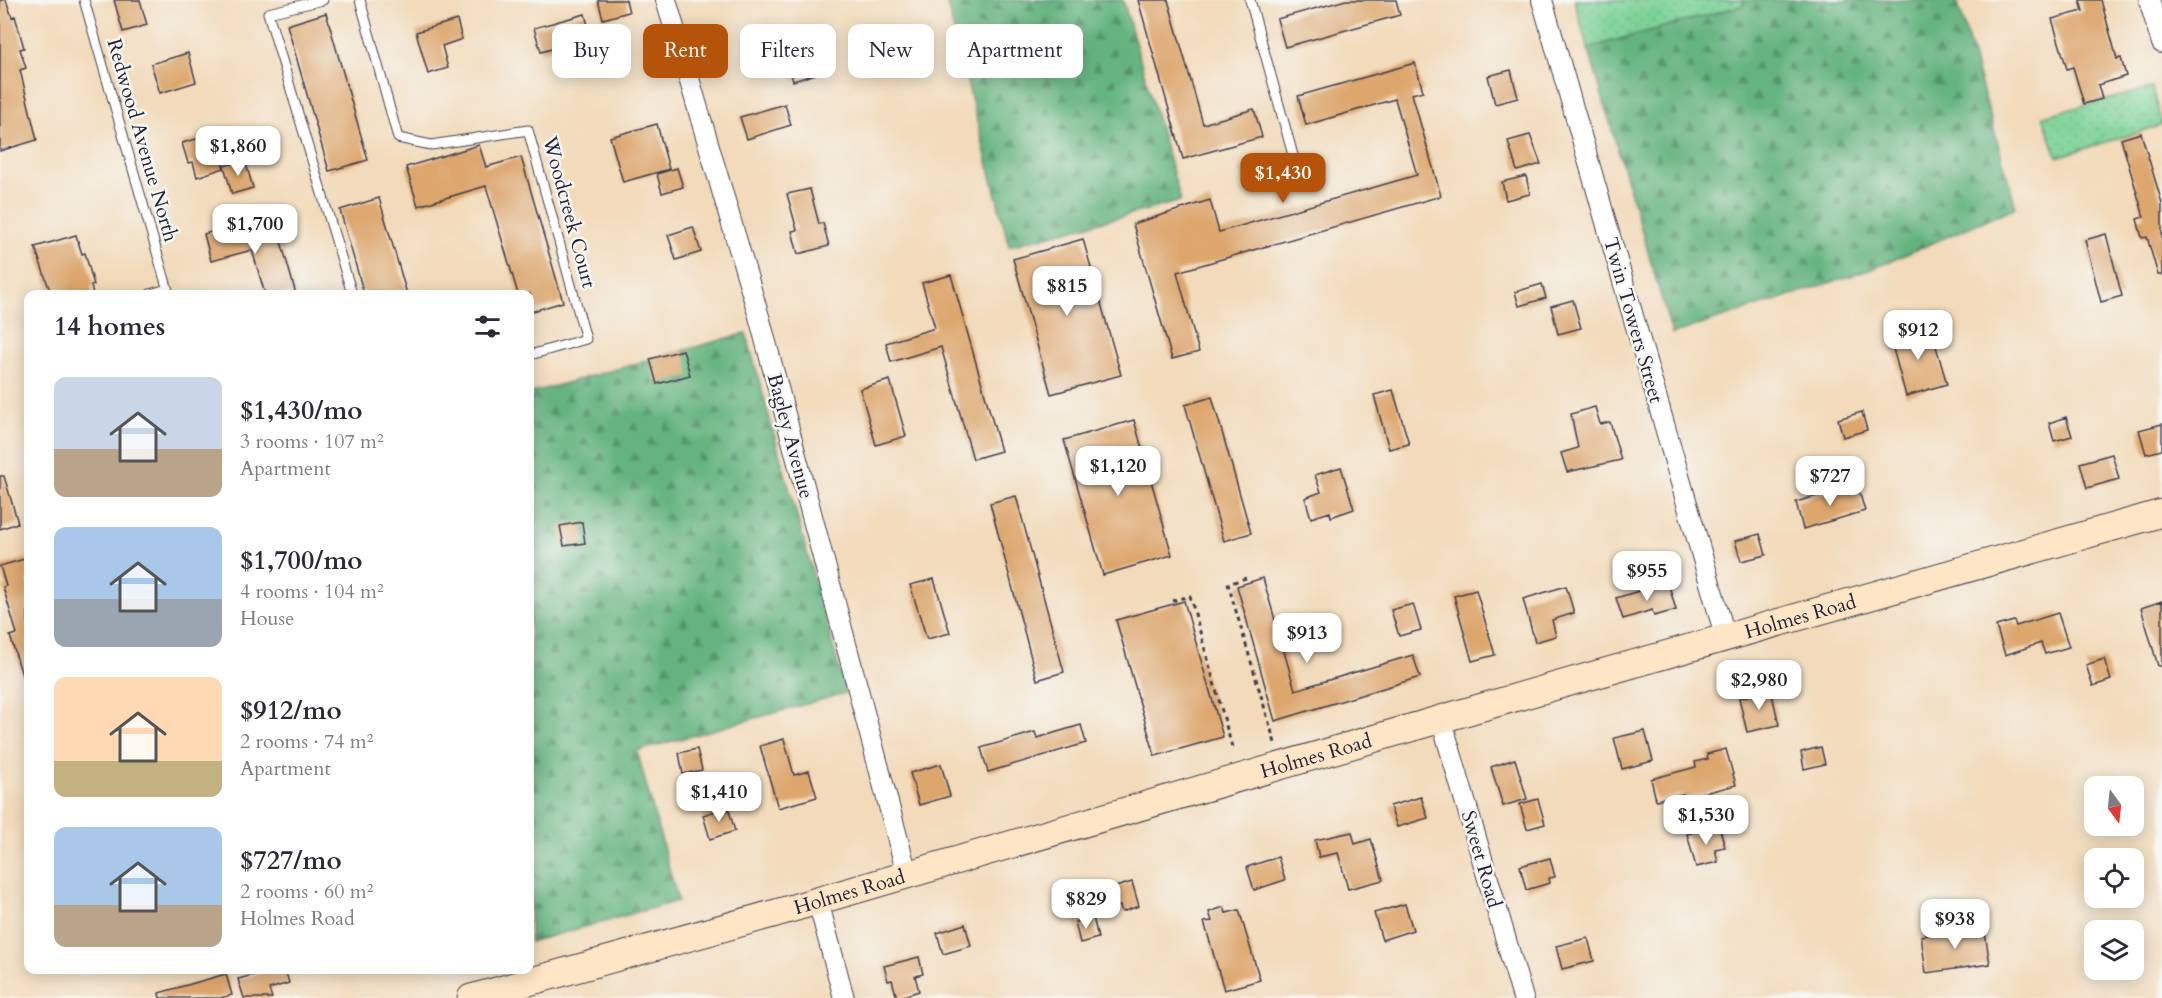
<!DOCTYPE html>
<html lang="en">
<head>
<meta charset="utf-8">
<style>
	body { margin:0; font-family:Cardo,serif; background:#f7f7f7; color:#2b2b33; height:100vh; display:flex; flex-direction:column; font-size:22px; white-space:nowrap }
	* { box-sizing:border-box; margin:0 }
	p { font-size:20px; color:#7c7c81 }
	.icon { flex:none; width:33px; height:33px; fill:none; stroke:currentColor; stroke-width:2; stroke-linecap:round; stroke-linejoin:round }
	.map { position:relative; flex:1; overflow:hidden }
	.side { position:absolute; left:24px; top:290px; width:510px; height:684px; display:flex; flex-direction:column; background:#fff; border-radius:12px; box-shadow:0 3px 15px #0003 }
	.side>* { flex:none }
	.guide { position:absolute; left:552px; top:24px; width:570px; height:54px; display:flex; gap:12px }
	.needle { width:39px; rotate:165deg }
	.buttons { position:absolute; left:2084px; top:776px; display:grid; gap:12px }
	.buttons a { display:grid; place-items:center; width:60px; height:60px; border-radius:12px; background:#fff; box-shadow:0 3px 15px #0003; font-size:30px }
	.price { position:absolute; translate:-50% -51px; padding:0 14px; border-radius:12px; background:#fff; color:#222; font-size:20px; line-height:39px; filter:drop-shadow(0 2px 3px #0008) }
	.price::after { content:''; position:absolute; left:50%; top:36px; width:18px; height:14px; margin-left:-9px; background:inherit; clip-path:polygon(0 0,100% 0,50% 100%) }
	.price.selected { background:#b45309; color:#fff }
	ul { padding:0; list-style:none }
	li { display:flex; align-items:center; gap:18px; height:150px; padding:0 30px }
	li span { display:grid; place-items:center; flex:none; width:168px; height:120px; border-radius:12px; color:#555 }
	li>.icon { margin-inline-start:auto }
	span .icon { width:72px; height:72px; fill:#fffc; stroke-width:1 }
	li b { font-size:26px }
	h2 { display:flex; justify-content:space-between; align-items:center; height:72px; padding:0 30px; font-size:26px }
	.chip { padding:0 21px; border-radius:12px; background:#fff; box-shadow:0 3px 15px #0003; font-size:21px; line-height:54px }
	.chip.selected { background:#b45309; color:#fff }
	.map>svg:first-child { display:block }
	.grass { fill:url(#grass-dots); stroke:#4f7a68; stroke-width:1.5 }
	.forest { fill:url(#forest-firs); stroke:#446b5d; stroke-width:1.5 }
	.building { fill:#dda66d }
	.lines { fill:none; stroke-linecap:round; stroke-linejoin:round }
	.lane-casing { stroke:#413e4e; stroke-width:11 }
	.street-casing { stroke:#413e4e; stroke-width:22 }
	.secondary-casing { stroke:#413e4e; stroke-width:29 }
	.path { stroke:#413e4e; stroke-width:3; stroke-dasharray:4.5 4.5; stroke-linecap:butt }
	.lane { stroke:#fff; stroke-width:9 }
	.street { stroke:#fff; stroke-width:20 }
	.secondary { stroke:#fde5c5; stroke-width:27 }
	.labels { text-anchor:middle; stroke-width:5; stroke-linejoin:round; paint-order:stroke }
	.street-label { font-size:20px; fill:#22223b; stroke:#f6f6f2 }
</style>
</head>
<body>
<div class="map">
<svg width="2162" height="998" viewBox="0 0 2162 998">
	<defs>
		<pattern id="grass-dots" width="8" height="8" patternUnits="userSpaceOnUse" patternTransform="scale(1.5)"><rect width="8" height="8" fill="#7cd296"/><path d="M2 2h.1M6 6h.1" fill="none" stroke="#6bb482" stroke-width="1.8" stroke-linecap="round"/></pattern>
		<pattern id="forest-firs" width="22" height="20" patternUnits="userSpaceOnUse" patternTransform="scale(1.5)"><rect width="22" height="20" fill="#65b47f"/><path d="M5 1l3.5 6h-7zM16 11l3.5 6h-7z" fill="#539269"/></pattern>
	</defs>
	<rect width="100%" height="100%" fill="#f6f6f2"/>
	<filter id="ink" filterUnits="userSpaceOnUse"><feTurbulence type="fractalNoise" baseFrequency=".0167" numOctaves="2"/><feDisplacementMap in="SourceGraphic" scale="12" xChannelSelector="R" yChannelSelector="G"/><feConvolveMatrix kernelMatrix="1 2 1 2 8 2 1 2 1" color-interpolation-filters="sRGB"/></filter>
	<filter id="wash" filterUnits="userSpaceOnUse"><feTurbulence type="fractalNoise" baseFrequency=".008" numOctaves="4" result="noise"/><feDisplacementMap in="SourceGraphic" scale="24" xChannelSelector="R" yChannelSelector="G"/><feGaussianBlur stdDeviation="1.35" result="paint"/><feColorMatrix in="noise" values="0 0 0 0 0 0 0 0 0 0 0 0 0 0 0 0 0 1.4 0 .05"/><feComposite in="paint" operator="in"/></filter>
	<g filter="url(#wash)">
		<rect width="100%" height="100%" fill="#f2daba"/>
		<path class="grass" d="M1574,0H1743L1744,5L1588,48Z
			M2152,88L2162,125L2057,157L2043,116Z"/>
		<path class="forest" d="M946,0H1123L1181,201L1009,246Z
			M1743,0H1957L2016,207L1872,269L1672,334L1588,48L1744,5Z
			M746,333L846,693L637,751L678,901L530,942V393Z"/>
		<g id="blocks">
			<path class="building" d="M0,0H6L12,17L15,16L24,48L20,49L26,68L20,70L37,140L0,151Z
				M114,0H140L147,25L123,32Z
				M598,0H626L629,12L603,19Z
				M1138,0H1168L1203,124L1254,109L1262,137L1183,159Z
				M1346,0H1396L1400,15L1285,47L1277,19Z
				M2080,0H2101L2117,59L2121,58L2126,76L2098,85L2102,99L2084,104L2073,67L2067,69L2052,19L2083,11Z
				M326,13L368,160L329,171L287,25Z
				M585,14L591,38L541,52L534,28Z
				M457,20L462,39L442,46L448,68L428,74L416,32Z
				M804,32L816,74L793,81L781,39Z
				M188,53L196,82L160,93L151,64Z
				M1415,63L1423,91L1412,94L1441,196L1177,272L1199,352L1172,359L1133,224L1210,200L1219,232L1417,175L1395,99L1306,125L1298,96Z
				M1511,70L1518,98L1495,104L1488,76Z
				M785,104L791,125L747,139L740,117Z
				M657,124L669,169L623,182L610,137Z
				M2141,133L2162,203V275H2158L2147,237L2142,238L2137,219L2144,217L2121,139Z
				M214,134L224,168L197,177L193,162L188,163L182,143Z
				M1530,135L1541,164L1517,171L1508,141Z
				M479,145L486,167L521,157L563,302L530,312V294H518L486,186L418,206L406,167Z
				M245,160L253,188L232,194L224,166Z
				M677,168L683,187L662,193L657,174Z
				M1526,176L1530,194L1506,200L1502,182Z
				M810,189L819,224L823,223L829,246L798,254L792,231L797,230L787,194Z
				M379,198L407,294H364L340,210Z
				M249,221L254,238L278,231L296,294H265L252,250L211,261L204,234Z
				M693,227L701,252L676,260L668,235Z
				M2106,234L2122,296L2101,302L2085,240Z
				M76,235L82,254L85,253L94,285L91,286L93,294H51L35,247Z
				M1083,239L1121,375L1051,394L1013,259Z
				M951,275L1001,451L973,459L941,347L891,362L886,343L935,328L922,283Z
				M1542,284L1546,298L1519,306L1515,292Z
				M1573,300L1581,328L1558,334L1551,306Z
				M1930,326L1947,384L1906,396L1890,338Z
				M683,350L690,375L657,384L650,359Z
				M890,380L906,436L876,445L860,389Z
				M1393,390L1409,444L1389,449L1374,395Z
				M1212,397L1251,533L1224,541L1185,405Z
				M1595,407L1600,424L1610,422L1621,460L1567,472L1561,453L1578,448L1571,414Z
				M1862,412L1867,430L1843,437L1838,419Z
				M2066,417L2072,436L2054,441L2049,423Z
				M1134,420L1172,555L1103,575L1064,440Z
				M2162,424V450L2146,454L2139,430Z
				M2112,454L2119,479L2087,488L2080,463Z
				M1341,467L1354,509L1331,517L1330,512L1311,518L1305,498L1321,492L1315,475Z
				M0,476H4L18,523L0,529Z
				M1857,484L1865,511L1803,529L1796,502Z
				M1016,496L1064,672L1037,680L990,503Z
				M582,522L585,543L564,546L560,526Z
				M1760,534L1766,555L1741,561L1735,541Z
				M28,558V685H25L10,636L17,634L3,587L6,586L0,566Z
				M1263,578L1295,690L1413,655L1420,677L1275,721L1237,586Z
				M934,579L950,633L927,639L910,585Z
				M1668,582L1676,610L1654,616L1652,610L1623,619L1616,598Z
				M1566,586L1574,613L1552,620L1556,636L1535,642L1523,599Z
				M1476,590L1495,655L1472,661L1454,596Z
				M1184,601L1223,737L1155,756L1116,620Z
				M2162,601V666H2158L2141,608Z
				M1413,604L1421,630L1399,636L1391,610Z
				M2058,613L2069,647L2045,654L2041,643L2005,655L1996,626L2014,621L2016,626Z
				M2104,659L2111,680L2093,686L2086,665Z
				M1771,690L1779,725L1747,732L1739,698Z
				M1081,725L1086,743L988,772L981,748L1035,732L1037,738Z
				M1645,731L1653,761L1622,769L1614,738Z
				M784,739L794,775L809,771L817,797L778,808L760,746Z
				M1821,747L1825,764L1804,769L1801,752Z
				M697,749L702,770L683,774L679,753Z
				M1726,749L1736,785L1684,798L1683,794L1656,800L1651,779L1696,767L1695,762L1708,759L1707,754Z
				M1515,759L1527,799L1503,806L1491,767Z
				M941,764L950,796L919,805L910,773Z
				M1421,797L1428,818L1397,827L1390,806Z
				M1538,799L1545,824L1527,829L1520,804Z
				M728,807L735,831L710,839L703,815Z
				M1719,826L1725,847L1715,849L1718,862L1696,867L1687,834Z
				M1352,832L1355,844L1371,839L1383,880L1348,889L1338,853L1319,857L1315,840Z
				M1278,857L1285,880L1254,890L1247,867Z
				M1550,858L1555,877L1549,878L1550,883L1526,890L1520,866Z
				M1132,882L1139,906L1122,912L1120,906L1094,913L1089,895Z
				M1405,904L1413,930L1382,940L1374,913Z
				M1224,907L1226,913L1239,910L1260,980L1224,990L1204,922L1212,921L1209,912Z
				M1093,917L1098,938L1080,943L1075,922Z
				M965,924L971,946L943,954L937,933Z
				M1984,927L1990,964L1926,973L1921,936Z
				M1588,938L1594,961L1562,969L1556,946Z
				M919,957L923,974L915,976L919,991L897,998L892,980L888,981L884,966Z
				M260,969H285L289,983L269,989L272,998H244L238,979L261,973Z
				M226,974L232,995L220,998H160L159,993Z"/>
		</g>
	</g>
	<g filter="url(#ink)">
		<use href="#blocks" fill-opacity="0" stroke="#413e4e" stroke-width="1.5"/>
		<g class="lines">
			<defs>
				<path id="lane" d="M84,0L169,294
					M323,0L268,13L352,294
					M360,0L398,138L431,145L528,130L586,339L530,355
					M1250,0L1296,166
					M150,294L167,289"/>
				<path id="street" d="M666,0L760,320L907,874
					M1542,0L1726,639
					M2149,0L2162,43
					M1441,719L1523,998
					M818,901L844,998"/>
				<g id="secondary">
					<path id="s1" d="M471,998L776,913L1472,710L2162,513"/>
				</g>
			</defs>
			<use href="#lane" class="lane-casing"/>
			<use href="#street" class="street-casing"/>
			<use href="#secondary" class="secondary-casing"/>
			<path class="path" d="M1246,578L1228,584L1275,743
				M1172,601L1190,596L1232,747"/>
			<use href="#lane" class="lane"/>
			<use href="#street" class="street"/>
			<use href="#secondary" class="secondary"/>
		</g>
	</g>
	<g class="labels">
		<g class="street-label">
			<text transform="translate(143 140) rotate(74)" y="7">Redwood Avenue North</text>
			<text transform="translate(570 212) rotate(75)" y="7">Woodcreek Court</text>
			<text transform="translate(1634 320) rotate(74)" y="7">Twin Towers Street</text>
			<text transform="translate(791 436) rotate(75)" y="7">Bagley Avenue</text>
			<text dy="7" stroke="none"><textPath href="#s1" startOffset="1383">Holmes Road</textPath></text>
			<text dy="7" stroke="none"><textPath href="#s1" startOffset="879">Holmes Road</textPath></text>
			<text transform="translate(1482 859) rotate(74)" y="7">Sweet Road</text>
			<text dy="7" stroke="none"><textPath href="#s1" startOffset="393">Holmes Road</textPath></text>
		</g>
	</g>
</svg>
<div class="buttons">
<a><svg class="needle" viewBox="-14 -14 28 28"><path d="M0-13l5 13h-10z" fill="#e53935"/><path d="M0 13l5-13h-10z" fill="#7c7c81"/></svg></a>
<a><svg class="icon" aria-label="locate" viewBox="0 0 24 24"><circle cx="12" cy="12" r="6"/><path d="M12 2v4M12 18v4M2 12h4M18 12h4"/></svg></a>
<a><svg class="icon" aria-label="layers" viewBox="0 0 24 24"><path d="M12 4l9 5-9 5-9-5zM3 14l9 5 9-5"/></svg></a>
</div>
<b class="price" style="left:238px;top:177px">$1,860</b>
<b class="price selected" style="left:1283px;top:204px">$1,430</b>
<b class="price" style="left:255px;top:255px">$1,700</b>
<b class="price" style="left:1067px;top:317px">$815</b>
<b class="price" style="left:1918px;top:361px">$912</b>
<b class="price" style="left:1118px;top:497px">$1,120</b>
<b class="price" style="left:1830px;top:507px">$727</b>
<b class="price" style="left:1647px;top:602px">$955</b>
<b class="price" style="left:1307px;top:664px">$913</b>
<b class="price" style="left:1759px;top:711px">$2,980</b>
<b class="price" style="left:719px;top:823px">$1,410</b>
<b class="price" style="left:1706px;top:846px">$1,530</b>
<b class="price" style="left:1086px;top:930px">$829</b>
<b class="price" style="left:1955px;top:950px">$938</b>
<div class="guide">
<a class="chip">Buy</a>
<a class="chip selected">Rent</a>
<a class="chip">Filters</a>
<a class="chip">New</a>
<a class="chip">Apartment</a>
</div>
<section class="side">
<h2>14 homes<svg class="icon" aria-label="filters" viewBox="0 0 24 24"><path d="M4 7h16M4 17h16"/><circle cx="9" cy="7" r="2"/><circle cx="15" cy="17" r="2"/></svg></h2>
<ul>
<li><span style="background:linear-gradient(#c9d6e8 60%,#b9a48a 0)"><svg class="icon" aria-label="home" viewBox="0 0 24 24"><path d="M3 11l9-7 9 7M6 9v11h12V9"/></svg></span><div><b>$1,430/mo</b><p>3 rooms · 107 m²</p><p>Apartment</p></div></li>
<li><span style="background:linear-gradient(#a9c7e8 60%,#9aa5b1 0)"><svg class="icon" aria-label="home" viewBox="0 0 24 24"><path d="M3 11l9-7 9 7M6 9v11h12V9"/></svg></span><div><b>$1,700/mo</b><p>4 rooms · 104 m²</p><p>House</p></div></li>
<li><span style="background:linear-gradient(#ffd9b3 70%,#c2b280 0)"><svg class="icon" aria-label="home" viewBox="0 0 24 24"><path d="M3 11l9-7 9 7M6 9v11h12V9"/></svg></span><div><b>$912/mo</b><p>2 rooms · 74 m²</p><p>Apartment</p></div></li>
<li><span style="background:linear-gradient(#a9c7e8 65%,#b9a48a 0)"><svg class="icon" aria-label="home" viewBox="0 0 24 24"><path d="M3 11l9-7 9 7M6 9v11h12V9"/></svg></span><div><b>$727/mo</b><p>2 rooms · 60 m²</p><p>Holmes Road</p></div></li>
</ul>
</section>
</div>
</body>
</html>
